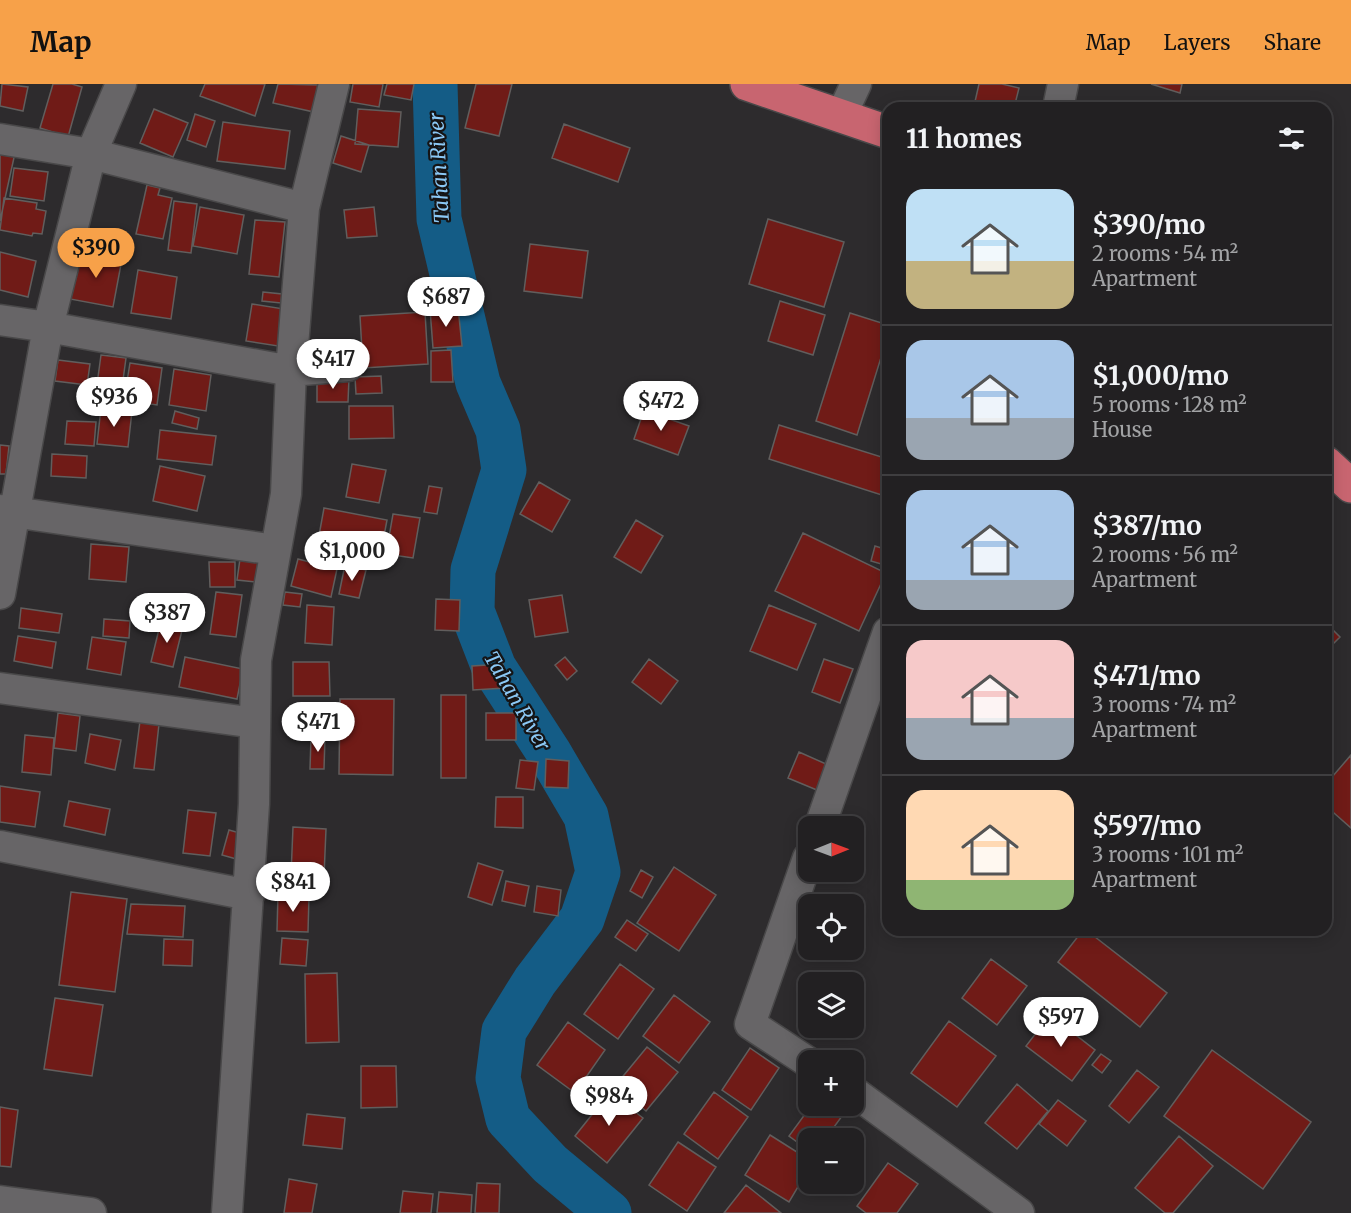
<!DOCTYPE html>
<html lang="en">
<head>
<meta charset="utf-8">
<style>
	body { margin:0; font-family:Merriweather,serif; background:#2e2d2f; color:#f1f3f6; height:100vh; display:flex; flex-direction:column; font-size:22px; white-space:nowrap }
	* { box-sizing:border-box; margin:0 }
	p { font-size:20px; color:#a2a3a5 }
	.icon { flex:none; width:33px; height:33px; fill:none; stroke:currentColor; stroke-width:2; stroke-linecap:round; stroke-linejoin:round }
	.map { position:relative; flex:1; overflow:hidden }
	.sheet { position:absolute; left:882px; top:18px; width:450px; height:834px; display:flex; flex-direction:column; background:#222022; border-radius:18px; box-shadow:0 3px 15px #0003,0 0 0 2px #3f3e40 }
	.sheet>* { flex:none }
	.needle { width:39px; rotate:89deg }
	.tools { position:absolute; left:798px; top:732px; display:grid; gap:12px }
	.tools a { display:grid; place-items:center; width:66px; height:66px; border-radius:12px; background:#222022; box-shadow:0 3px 15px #0003,0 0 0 2px #3f3e40; font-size:30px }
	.price { position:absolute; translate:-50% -51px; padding:0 14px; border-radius:21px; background:#fff; color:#222; font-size:20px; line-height:39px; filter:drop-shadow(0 2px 3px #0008) }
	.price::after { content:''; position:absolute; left:50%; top:36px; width:18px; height:14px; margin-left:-9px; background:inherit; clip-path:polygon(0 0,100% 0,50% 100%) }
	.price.current { background:#f7a149; color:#111 }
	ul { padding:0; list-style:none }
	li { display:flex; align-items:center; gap:18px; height:150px; padding:0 24px }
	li+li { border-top:2px solid #3f3e40 }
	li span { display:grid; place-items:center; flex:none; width:168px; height:120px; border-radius:18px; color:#555 }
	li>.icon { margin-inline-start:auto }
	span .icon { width:72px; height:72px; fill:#fffc; stroke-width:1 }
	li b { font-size:26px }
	h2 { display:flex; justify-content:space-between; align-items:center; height:72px; padding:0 24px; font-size:26px }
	header { display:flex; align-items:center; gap:36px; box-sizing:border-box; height:84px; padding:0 30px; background:#f7a149; color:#111 }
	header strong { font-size:28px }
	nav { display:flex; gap:33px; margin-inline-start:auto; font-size:21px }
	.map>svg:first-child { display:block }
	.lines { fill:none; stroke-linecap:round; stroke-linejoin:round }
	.river { stroke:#145c86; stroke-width:45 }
	.building { fill:#701b17; stroke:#615e5d; stroke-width:1.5 }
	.minor-casing { stroke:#494849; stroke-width:33 }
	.highway-casing { stroke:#494849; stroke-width:36 }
	.minor { stroke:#676567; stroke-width:30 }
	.highway { stroke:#c86570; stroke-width:33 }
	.labels { text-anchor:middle; stroke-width:4.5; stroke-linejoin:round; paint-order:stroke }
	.water-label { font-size:20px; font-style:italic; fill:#8bc8f5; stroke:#151415 }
</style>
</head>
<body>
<header>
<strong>Map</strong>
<nav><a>Map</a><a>Layers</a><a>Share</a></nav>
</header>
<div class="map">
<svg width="1351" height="1129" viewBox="0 0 1351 1129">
	<rect width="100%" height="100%" fill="#2d2b2d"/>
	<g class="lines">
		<path class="river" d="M435,0L439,135L478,299L498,346L504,386L473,486L472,527L494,584L549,669L586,732L598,788L582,835L535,897L504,947L498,994L508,1035L550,1080L609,1129"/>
	</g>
	<path class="building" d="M2,0L28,3L23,27L0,22Z
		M53,0H72L82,3L68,53L40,44Z
		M205,0H265L255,32L200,12Z
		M278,0L321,1L314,28L273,19Z
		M353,0H383L379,23L350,18Z
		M387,0H414L411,16L384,11Z
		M476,0H512L499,52L465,44Z
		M979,0H1002L1019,4L1014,24H984L974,22Z
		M1151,0H1182L1180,9Z
		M154,25L188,39L173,73L140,59Z
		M358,25L401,28L398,63L355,60Z
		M195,30L215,37L206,63L187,56Z
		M223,38L290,47L285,85L217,77Z
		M564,40L630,64L618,98L552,74Z
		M341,52L369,61L361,88L333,79Z
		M0,65L15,69L0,137Z
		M14,84L48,88L44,117L10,112Z
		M147,101L160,104L158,111L172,114L163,155L136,150Z
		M4,114L37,119L36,125L46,127L42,150L33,149L32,152L0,146Z
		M174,117L197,120L191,169L168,166Z
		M200,123L244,131L237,170L193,162Z
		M374,123L377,152L347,154L344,126Z
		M768,135L844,158L824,223L749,200Z
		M255,136L285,138L279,193L249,190Z
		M530,160L588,167L582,214L524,207Z
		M79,166L122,175L113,223L70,215Z
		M0,168L36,177L28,213L0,206Z
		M138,186L177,193L171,235L131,229Z
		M263,208L282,210L281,219L262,217Z
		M780,217L825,231L813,271L768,257Z
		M252,220L284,225L278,262L246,257Z
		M458,223L462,262L433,264L430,225Z
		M425,228L428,280L363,284L360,232Z
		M850,229L888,241V251L857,351L816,337Z
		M451,266L453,298H431V267Z
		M101,271L126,274L120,318L95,315Z
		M58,276L90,280L87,301L55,297Z
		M130,279L162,284L157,321L124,316Z
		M174,285L211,291L206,327L169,321Z
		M381,292L382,309L356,310L355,293Z
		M317,293L349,294L348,318H317Z
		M349,322H393L394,354L349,355Z
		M101,324L132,327L128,363L97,360Z
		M644,326L689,342L678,371L634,355Z
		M175,327L199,334L197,345L172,339Z
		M67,337L96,338L94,362L65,360Z
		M779,341L888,375V413L769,375Z
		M160,346L216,352L212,381L157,375Z
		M0,361L9,362L6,390H0Z
		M52,370L87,372L86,394L51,392Z
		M352,380L386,386L379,419L346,413Z
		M160,382L205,392L197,427L153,417Z
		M539,398L570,416L552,448L520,430Z
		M429,402L442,404L437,430L424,428Z
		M324,424L387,436L381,468L318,457Z
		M393,430L420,434L413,474L386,470Z
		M636,436L663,452L641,489L614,473Z
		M803,449L886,489L859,547L775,507Z
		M91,460L129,463L126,498L89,495Z
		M875,462L888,466V482L871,477Z
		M240,475L259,478L256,498L237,496Z
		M298,475L337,485L331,513L291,502Z
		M209,478H235V503H210Z
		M345,481L366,486L359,514L339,510Z
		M216,508L242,511L236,553L210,550Z
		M285,508L302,510L300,523L283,521Z
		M562,511L568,548L535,553L529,516Z
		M436,515L460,516L459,547L435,546Z
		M307,521L334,523L332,561L305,559Z
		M769,521L816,540L797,586L750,567Z
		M21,524L62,530L59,549L19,544Z
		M104,535L130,537L129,554L103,552Z
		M161,537L183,542L173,583L151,578Z
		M1326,539L1340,553L1326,567Z
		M18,552L56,558L52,584L14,577Z
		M92,553L126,558L121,591L87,585Z
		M185,573L243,585L237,615L179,603Z
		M565,573L577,587L567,596L555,581Z
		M649,575L678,597L661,620L632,598Z
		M824,575L853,585L840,619L812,608Z
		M293,578H329L330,612H293Z
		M503,580L505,604L473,606L472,582Z
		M441,611H466V694H441Z
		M340,615H394L393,691L339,690Z
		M58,629L80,632L76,667L54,664Z
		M486,629H516V656H486Z
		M140,637L159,640L154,686L134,684Z
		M90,650L121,656L115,686L85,679Z
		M25,651L54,654L51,691L22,688Z
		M311,653H325L324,685H310Z
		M799,668L835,684L824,709L788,694Z
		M1351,671V744L1326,722V700Z
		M546,675L569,677L568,704L545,703Z
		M520,676L538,678L534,706L516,704Z
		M0,702L40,708L35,743L0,738Z
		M496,713H523V744L495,743Z
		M69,717L110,725L105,751L64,742Z
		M188,726L216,729L210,772L183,769Z
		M293,743L326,745L324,792L291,791Z
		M229,746L247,751L240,776L222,771Z
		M478,779L503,787L492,821L468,813Z
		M674,783L716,811L679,867L637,839Z
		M641,786L653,793L642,814L630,807Z
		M506,797L529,802L525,822L502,817Z
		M537,802L561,806L558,832L534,828Z
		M71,808L127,815L115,908L59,901Z
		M278,810L309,812L308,848L277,847Z
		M131,820L185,822L183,853L127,850Z
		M627,836L648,850L636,867L615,853Z
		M1083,846H1086L1167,909L1140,943L1058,878Z
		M282,854L308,856L306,882L280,880Z
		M164,855L193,856L192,882L163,881Z
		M991,875L1027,902L997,941L962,914Z
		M620,880L654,905L618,955L584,930Z
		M337,889L339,958L306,959L305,890Z
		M674,911L710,938L679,979L643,952Z
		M55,914L103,921L92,992L44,985Z
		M1050,931L1095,966L1072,997L1026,962Z
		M949,937L996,972L957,1023L911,989Z
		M568,938L605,966L575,1009L537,981Z
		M647,963L678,988L646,1027L615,1002Z
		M750,964L779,984L751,1026L722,1006Z
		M1212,966L1311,1038L1263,1105L1164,1032Z
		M1101,970L1111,977L1102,989L1092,981Z
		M361,982H396L397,1023L361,1024Z
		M1137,986L1159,1003L1129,1039L1109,1022Z
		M1017,1000L1048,1027L1017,1065L985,1039Z
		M610,1008L643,1034L607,1079L575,1052Z
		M714,1008L748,1033L718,1075L684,1050Z
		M1058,1016L1086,1037L1067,1062L1039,1040Z
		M811,1022H836L845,1028L826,1054H808V1066L789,1052Z
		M0,1023L18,1026L11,1083L0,1082Z
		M307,1030L345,1034L342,1065L303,1061Z
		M770,1051L808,1075V1086L789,1118L745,1091Z
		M1179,1052L1213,1082L1173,1129H1165L1135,1104Z
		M678,1058L716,1083L687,1127L649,1101Z
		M888,1079L918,1100L897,1129H866L857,1122Z
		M289,1095L317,1100L312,1129H284Z
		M477,1099L500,1100L499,1129H475Z
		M746,1101L781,1129H724Z
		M403,1107L433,1110L431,1129H400Z
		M439,1108L472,1111L471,1129H437Z"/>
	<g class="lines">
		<defs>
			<path id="minor" d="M1058,24L1063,0
				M841,32L856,0
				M0,55L91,70L304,124
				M0,236L48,243L291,287L348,282
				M0,426L275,466
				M0,510L48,243L91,70L121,0
				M0,604L255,639
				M820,742L888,548
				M0,762L249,811
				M808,774L750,940L808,978
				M854,1008L1019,1129
				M0,1117L91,1129
				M227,1129L254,720L256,576L286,410L291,287L304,124L334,0"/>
			<path id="highway" d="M747,0L888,48
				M1326,379L1351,402"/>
		</defs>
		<use href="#minor" class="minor-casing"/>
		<use href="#highway" class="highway-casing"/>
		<use href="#minor" class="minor"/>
		<use href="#highway" class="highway"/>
	</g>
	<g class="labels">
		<g class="water-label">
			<text transform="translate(439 84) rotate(-93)" y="7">Tahan River</text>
			<text transform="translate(517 617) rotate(60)" y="7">Tahan River</text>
		</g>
	</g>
</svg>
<div class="tools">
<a><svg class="needle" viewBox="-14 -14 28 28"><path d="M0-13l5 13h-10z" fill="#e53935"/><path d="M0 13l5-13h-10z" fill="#a2a3a5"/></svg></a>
<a><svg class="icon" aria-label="locate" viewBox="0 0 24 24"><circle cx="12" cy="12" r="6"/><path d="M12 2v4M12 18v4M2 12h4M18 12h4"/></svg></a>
<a><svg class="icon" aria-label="layers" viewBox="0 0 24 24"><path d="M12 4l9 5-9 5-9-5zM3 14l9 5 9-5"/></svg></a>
<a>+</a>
<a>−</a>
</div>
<b class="price current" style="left:96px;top:195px">$390</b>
<b class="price" style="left:446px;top:244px">$687</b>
<b class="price" style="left:333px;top:306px">$417</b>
<b class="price" style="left:114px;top:344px">$936</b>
<b class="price" style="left:661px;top:348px">$472</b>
<b class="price" style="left:352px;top:498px">$1,000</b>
<b class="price" style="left:167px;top:560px">$387</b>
<b class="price" style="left:318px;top:669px">$471</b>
<b class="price" style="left:293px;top:829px">$841</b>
<b class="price" style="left:1061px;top:964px">$597</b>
<b class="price" style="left:609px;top:1043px">$984</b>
<section class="sheet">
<h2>11 homes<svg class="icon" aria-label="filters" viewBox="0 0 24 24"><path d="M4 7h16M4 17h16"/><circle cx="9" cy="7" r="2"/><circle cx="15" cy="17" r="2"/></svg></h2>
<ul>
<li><span style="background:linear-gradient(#bfe0f5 60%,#c2b280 0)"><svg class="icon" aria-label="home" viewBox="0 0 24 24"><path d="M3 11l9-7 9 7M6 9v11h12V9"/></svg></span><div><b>$390/mo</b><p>2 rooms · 54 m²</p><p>Apartment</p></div></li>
<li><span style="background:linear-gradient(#a9c7e8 65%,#9aa5b1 0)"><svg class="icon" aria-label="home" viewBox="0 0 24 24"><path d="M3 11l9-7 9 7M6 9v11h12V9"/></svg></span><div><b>$1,000/mo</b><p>5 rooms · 128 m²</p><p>House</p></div></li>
<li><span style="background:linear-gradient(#a9c7e8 75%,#9aa5b1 0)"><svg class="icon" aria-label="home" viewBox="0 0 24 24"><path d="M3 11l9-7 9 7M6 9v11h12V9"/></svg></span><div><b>$387/mo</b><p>2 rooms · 56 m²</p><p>Apartment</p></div></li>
<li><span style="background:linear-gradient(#f6c9c9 65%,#9aa5b1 0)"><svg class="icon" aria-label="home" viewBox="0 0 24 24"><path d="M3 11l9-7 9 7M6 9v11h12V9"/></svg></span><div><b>$471/mo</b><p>3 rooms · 74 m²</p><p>Apartment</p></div></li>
<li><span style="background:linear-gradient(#ffd9b3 75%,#8fb573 0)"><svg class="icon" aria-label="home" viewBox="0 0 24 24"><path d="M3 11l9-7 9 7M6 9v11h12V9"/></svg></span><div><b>$597/mo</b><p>3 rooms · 101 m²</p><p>Apartment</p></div></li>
</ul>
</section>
</div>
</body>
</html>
